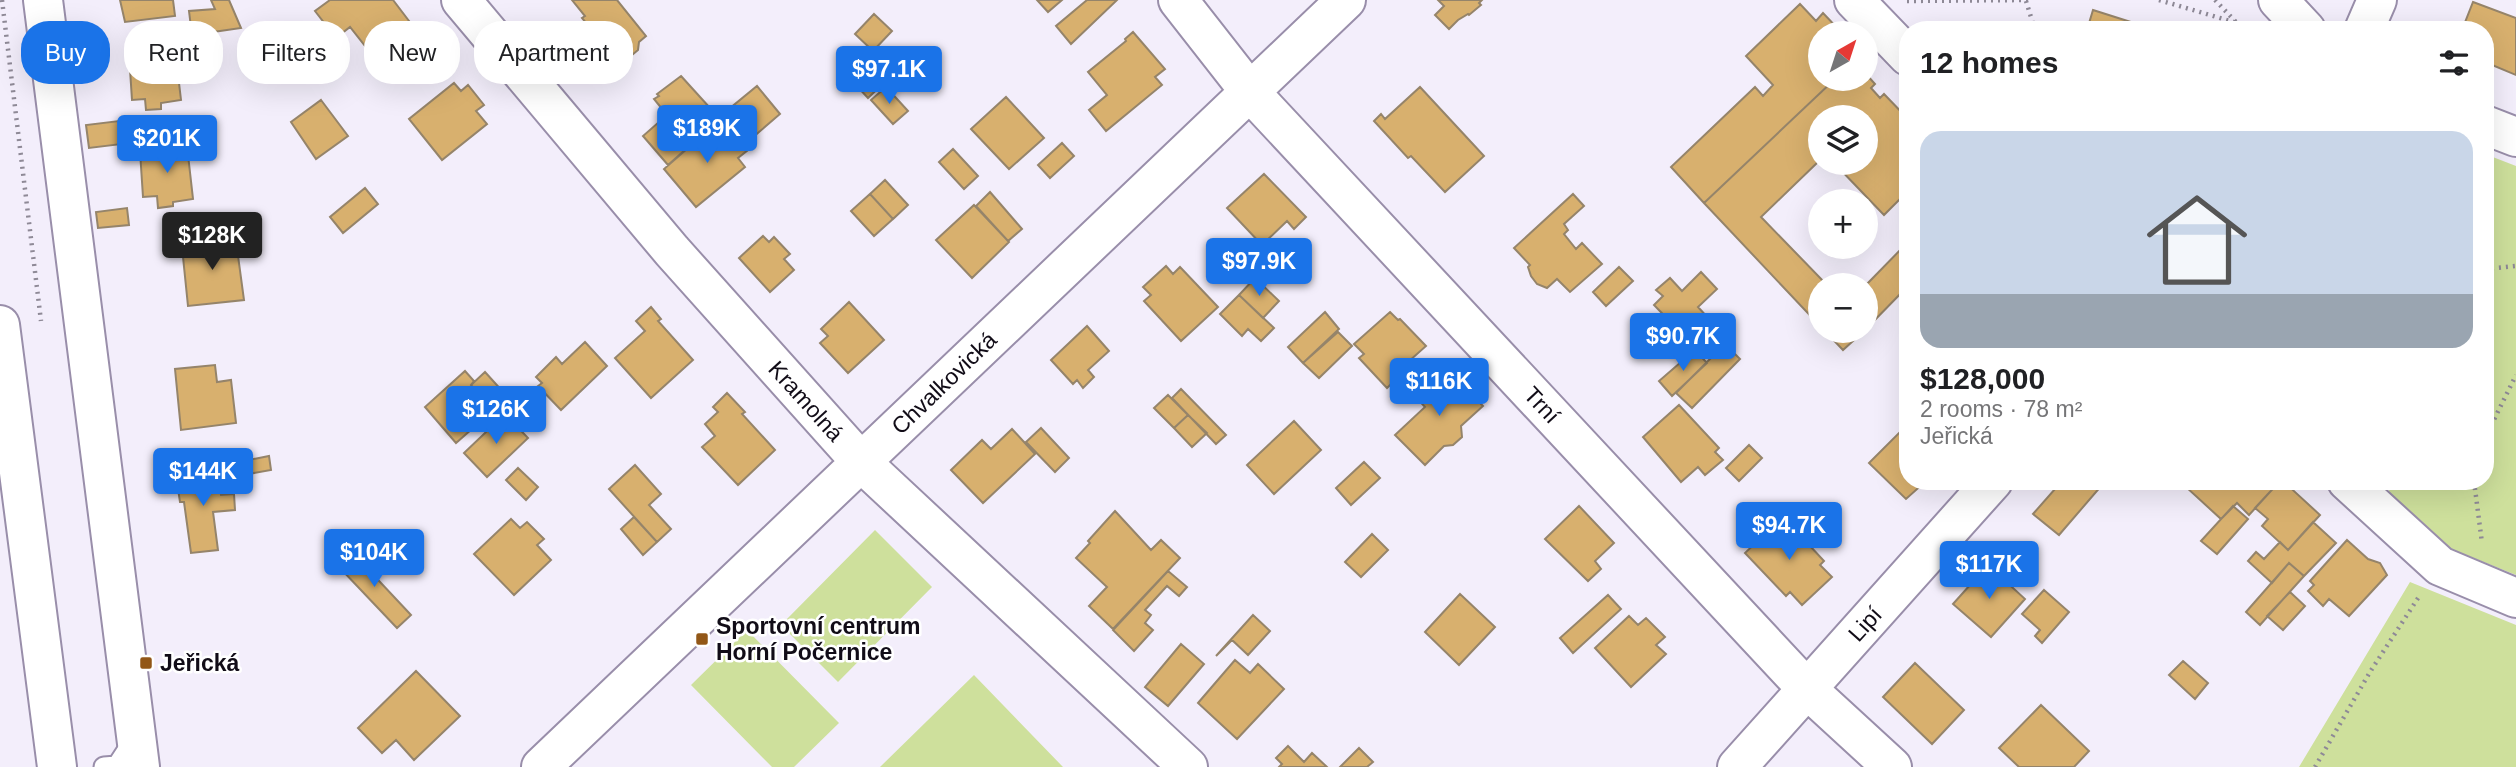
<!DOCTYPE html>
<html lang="en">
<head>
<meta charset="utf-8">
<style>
	body { margin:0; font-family:Helvetica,sans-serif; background:#f6f6f6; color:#202124; height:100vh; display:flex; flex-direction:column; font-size:26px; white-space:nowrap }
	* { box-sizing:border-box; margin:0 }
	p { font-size:23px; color:#757577 }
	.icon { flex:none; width:38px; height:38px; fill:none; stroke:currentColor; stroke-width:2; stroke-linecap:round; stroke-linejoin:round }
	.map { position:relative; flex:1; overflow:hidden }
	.panel { position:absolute; left:1899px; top:21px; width:595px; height:469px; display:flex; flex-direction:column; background:#fff; border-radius:28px; box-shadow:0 7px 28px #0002 }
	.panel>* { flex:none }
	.banner { position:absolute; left:21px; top:21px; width:665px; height:63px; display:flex; gap:14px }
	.needle { width:46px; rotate:39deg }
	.buttons { position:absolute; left:1808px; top:21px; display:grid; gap:14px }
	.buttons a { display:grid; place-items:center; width:70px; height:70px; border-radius:50%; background:#fff; box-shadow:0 7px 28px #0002; font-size:35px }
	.price { position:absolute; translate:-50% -60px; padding:0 16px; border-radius:7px; background:#1a73e8; color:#fff; font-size:23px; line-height:46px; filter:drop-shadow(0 2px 4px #0008) }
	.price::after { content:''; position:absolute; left:50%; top:42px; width:21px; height:16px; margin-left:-10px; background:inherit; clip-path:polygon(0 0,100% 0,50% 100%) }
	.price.current { background:#222; color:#fff }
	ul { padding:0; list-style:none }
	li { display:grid; align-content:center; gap:14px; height:371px; padding:0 21px }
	li span { display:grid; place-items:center; height:217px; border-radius:21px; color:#555 }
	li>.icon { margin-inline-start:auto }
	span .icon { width:126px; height:126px; fill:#fffc; stroke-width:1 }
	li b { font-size:30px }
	h2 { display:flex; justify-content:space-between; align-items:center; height:84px; padding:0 21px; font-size:30px }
	.tag { padding:0 24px; border-radius:28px; background:#fff; box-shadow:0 7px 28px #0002; font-size:24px; line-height:63px }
	.tag.current { background:#1a73e8; color:#fff }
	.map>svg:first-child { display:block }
	.green { fill:#cee09c }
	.building { fill:#d8b06e; stroke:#95846a; stroke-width:2 }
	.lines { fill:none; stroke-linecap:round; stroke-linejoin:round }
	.service-casing { stroke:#998eaa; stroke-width:23 }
	.minor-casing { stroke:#998eaa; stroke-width:42 }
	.path { stroke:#8e8996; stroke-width:4.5; stroke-dasharray:2 5; stroke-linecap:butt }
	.service { stroke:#fff; stroke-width:19 }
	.minor { stroke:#fff; stroke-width:38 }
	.poi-dot { fill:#925717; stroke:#fff; stroke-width:2.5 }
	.labels { text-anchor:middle; stroke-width:5; stroke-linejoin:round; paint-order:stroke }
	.street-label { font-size:23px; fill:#110c17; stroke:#fff }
	.poi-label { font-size:23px; font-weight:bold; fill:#110c17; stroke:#fff; text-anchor:start }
</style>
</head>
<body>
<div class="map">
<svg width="2516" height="767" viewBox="0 0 2516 767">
	<rect width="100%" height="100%" fill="#f3eefb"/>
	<path class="green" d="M2485,154L2516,166V575L2431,541L2392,509L2389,490L2379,481H2485Z
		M875,530L932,587L838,682L781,625Z
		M2410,582L2516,625V767H2299Z
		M747,630L839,723L794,767H772L691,685Z
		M974,675L1063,767H880Z"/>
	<path class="building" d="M120,0H173L175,16L125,22Z
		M211,0H229L241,28L192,35L189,11L215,9Z
		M330,0H393L422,38L392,63V59L383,48L373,56L350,27L336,38L315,11Z
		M572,0H617L646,36L639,42L638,50L632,55H624L616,60L582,18L585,16Z
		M1037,0H1062L1048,12Z
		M1087,0H1117L1071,44L1056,26Z
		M1438,0H1482L1479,3L1481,5L1469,15L1468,14L1458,20L1449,29L1435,15L1444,6Z
		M2473,2L2516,18V75L2485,62V30H2462Z
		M1800,4L1816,21L1823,13L1842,33H1820V79H1835L1704,203L1671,167L1755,87L1763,96L1773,85L1746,56Z
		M2093,10L2156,30H2087Z
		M874,14L892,31L873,51L855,34Z
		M1133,32L1165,69L1155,77L1162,85L1106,131L1089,110L1107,95L1088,72L1126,41L1125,39Z
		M175,49L181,100L161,103V109L146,110L145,99L132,100L129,54Z
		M878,64L890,77L868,98L856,85Z
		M1866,74L1875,84L1871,88L1880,98L1884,94L1908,119V195L1905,194L1884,215L1834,163H1866V117H1820V160L1761,217L1827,285H1820V326L1704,203L1835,79H1866Z
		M681,76L720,119L668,165L643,136L667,115L654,99L659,96L657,94Z
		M454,83L461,91L468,85L484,105L476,111L487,124L442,160L409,119Z
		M757,86L780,114L752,138L729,109Z
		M886,87L908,111L893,124L871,100Z
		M1420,87L1484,156L1445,192L1411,156L1408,158L1374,121L1381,114L1385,119Z
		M1006,97L1044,138L1009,169L971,129Z
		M321,100L348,136L316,159L291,122Z
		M119,121L122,144L89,148L86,125Z
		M712,127L720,136L730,128L748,150L738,158L745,167L696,207L664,169Z
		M1062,143L1074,156L1050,178L1038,165Z
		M187,146L193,199L173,202V206L158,208L157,196L143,197L140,151Z
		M953,149L978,176L964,189L939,162Z
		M1264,174L1306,217L1294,229L1287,221L1262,245L1227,208Z
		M885,180L908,205L893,219L870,194Z
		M365,188L378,204L343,233L330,217Z
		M990,192L1022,229L1008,241L976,206Z
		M870,194L893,219L874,236L851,211Z
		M1573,194L1584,206L1564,224L1568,230L1564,234L1576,249L1582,243L1602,264L1570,292L1557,279L1547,288L1537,284L1531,276L1528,267L1530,265L1514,248Z
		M974,205L1009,242L972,278L936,240Z
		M127,208L129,225L98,228L96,212Z
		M215,233L216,243L236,241L244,300L188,306L182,247L203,244L202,235Z
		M763,236L769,242L774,237L790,254L784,259L794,270L770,292L739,258Z
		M1908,242V286L1866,329V285Z
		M1166,266L1173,274L1180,267L1218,307L1181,341L1144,301L1151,295L1143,287Z
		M1619,267L1633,281L1606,306L1593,292Z
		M1701,272L1717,289L1698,307L1709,319L1687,339L1654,305L1663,296L1656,290L1670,278L1682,291Z
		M1255,278L1279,301L1263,318L1239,295Z
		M1239,295L1274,328L1261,341L1248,329L1242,336L1220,314Z
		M849,302L884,340L848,373L820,343L828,336L821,329Z
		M651,307L661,319L658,321L693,360L651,398L615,358L645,331L636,321Z
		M1325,312L1339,329L1303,363L1288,347Z
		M1390,312L1398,320L1400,319L1426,346L1408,362L1411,365L1387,388L1359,358L1364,354L1354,344Z
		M1087,326L1109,351L1088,370L1094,377L1083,388L1077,380L1073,384L1051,360Z
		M1825,331H1864L1843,350Z
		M1338,332L1352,346L1319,378L1303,363Z
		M585,342L607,366L561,410L538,386L542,383L536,377L556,357L562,364Z
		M1725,344L1740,359L1692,408L1676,393Z
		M1695,350L1707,363L1672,396L1659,381Z
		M215,365L217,382L231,380L236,423L181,430L175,369Z
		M1444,370L1463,390L1465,388L1483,406L1461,426L1462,437L1453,445L1444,446L1425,465L1395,435L1425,407L1416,397Z
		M465,371L474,381L471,385L489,406L493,402L497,407L456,443L425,407Z
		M485,372L504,393L489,406L471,385Z
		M1181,389L1226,435L1216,444L1172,398Z
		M727,393L745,412L742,414L775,450L738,485L702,447L715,436L705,424L718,412L713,407Z
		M1168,395L1188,415L1174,428L1154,408Z
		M1679,405L1719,448L1715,452L1723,460L1705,475L1698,467L1681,482L1643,437Z
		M505,414L528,438L487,477L464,453Z
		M1188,415L1207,433L1192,447L1174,428Z
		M1294,421L1321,450L1274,494L1247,465Z
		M1041,428L1069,458L1055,472L1026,442Z
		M1012,429L1035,454L983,503L951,470L982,440L991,449Z
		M1902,430L1908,435V481H1926L1906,499L1869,463Z
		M1749,445L1762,458L1739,481L1726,468Z
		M269,456L271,470L231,477L228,464Z
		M1364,462L1380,478L1351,505L1336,488Z
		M635,465L661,494L649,505L671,529L657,542L609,489Z
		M518,468L538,487L526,500L506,480Z
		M217,470L221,495L234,494L235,510L213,512L218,550L191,553L184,502H180L176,476Z
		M2062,481H2098L2102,485L2059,535L2033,514Z
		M2191,481H2280L2249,515L2237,503L2221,519L2186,487Z
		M2280,481H2283L2320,515L2288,550L2262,526L2268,519L2255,508Z
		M1579,506L1614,543L1595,561L1601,569L1588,581L1545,539Z
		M2233,506L2248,519L2217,554L2201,541Z
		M1115,511L1151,550L1161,540L1180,558L1113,629L1089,606L1107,587L1076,558L1090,543L1088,541Z
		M634,517L657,542L643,555L621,529Z
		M1783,517L1824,561L1820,565L1832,577L1802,605L1790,592L1786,596L1745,553Z
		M511,519L520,528L527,522L544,539L537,545L551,560L514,595L474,554Z
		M2313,522L2336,543L2304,576L2289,563L2272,583L2248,561L2256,552L2264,559L2280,542L2288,550Z
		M1372,534L1388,550L1361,577L1345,562Z
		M2347,540L2368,559L2380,563L2387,575L2349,616L2329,599L2323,606L2308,591L2314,585L2310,581Z
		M350,550L411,615L397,628L340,568L342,566L338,561Z
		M2289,563L2304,576L2260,625L2246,612Z
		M1988,565L2025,599L1991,637L1953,604Z
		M1168,571L1187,587L1179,596L1167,586L1145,610L1151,615L1145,623L1153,630L1134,651L1113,630Z
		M2044,590L2069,612L2042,643L2035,636L2040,630L2022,614Z
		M2290,592L2305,606L2283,630L2267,616Z
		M1460,594L1495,627L1459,665L1425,632Z
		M1608,595L1621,609L1573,653L1560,638Z
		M1253,615L1270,631L1248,655L1232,640L1216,656Z
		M1629,616L1638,625L1646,618L1665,637L1656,645L1666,654L1631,687L1595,648Z
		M1181,644L1204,664L1168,706L1145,687Z
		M1235,660L1250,673L1258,664L1284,689L1237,739L1198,703Z
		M2183,661L2208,683L2195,699L2169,675Z
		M1915,663L1964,710L1932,744L1883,697Z
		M416,671L460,716L414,760L396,740L382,753L358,728Z
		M2041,705L2089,751L2074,767H2019L1999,748Z
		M1288,746L1304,762L1312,753L1327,767H1279L1282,764L1276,758Z
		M1359,748L1373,762L1367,767H1340Z"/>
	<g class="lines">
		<defs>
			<path id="service" d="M104,767L117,766L134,740"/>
			<path id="minor" d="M43,0L140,767
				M461,0L672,251L861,462L1188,767
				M1178,0L1250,92L1806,688L1892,767
				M1854,0L1908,56
				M2278,0L2306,30
				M2364,30L2377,0
				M2485,125L2516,137
				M0,325L57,767
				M2347,481L2440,566L2516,598
				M541,767L1346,0
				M1737,767L1993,481"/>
		</defs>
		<use href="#service" class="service-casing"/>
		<use href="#minor" class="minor-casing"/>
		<path class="path" d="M2,0L41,321
			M2159,0L2237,23L2243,30
			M2215,0L2236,22
			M1907,1L2028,0
			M2026,1L2035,30
			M2485,269L2516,266
			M2485,438L2516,375
			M2474,481L2482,543
			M2315,767L2370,672L2420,595"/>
		<use href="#service" class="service"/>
		<use href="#minor" class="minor"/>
	</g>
	<g class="poi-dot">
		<rect x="695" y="632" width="14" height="14" rx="3.5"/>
		<rect x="139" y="656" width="14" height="14" rx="3.5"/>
	</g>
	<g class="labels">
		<g class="street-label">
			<text transform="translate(944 383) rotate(-44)" y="8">Chvalkovická</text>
			<text transform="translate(806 401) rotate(48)" y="8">Kramolná</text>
			<text transform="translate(1542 405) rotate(47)" y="8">Trní</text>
			<text transform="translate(1865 624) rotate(-48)" y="8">Lipí</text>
		</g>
		<g class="poi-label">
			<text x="716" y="634">Sportovní centrum<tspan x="716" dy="26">Horní Počernice</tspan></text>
			<text x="160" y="671">Jeřická</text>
		</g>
	</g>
</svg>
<div class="buttons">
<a><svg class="needle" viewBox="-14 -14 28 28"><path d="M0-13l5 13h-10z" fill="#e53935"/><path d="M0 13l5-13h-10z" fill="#757577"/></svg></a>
<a><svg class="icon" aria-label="layers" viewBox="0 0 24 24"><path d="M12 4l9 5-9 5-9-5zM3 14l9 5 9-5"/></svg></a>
<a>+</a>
<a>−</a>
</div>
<b class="price" style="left:889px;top:106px">$97.1K</b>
<b class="price" style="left:707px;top:165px">$189K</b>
<b class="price" style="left:167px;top:175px">$201K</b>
<b class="price current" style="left:212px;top:272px">$128K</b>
<b class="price" style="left:1259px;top:298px">$97.9K</b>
<b class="price" style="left:1683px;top:373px">$90.7K</b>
<b class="price" style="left:1439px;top:418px">$116K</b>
<b class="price" style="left:496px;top:446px">$126K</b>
<b class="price" style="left:203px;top:508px">$144K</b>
<b class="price" style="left:1789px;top:562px">$94.7K</b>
<b class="price" style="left:374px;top:589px">$104K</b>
<b class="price" style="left:1989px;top:601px">$117K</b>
<div class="banner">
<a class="tag current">Buy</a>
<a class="tag">Rent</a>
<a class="tag">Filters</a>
<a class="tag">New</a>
<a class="tag">Apartment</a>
</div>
<section class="panel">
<h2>12 homes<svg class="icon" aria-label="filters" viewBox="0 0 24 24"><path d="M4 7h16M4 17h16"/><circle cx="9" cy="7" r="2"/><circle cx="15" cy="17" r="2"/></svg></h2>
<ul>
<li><span style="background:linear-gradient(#c9d6e8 75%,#9aa5b1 0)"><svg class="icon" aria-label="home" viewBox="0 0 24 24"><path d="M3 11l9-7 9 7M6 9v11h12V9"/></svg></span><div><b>$128,000</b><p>2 rooms · 78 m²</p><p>Jeřická</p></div></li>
</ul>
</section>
</div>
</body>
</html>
